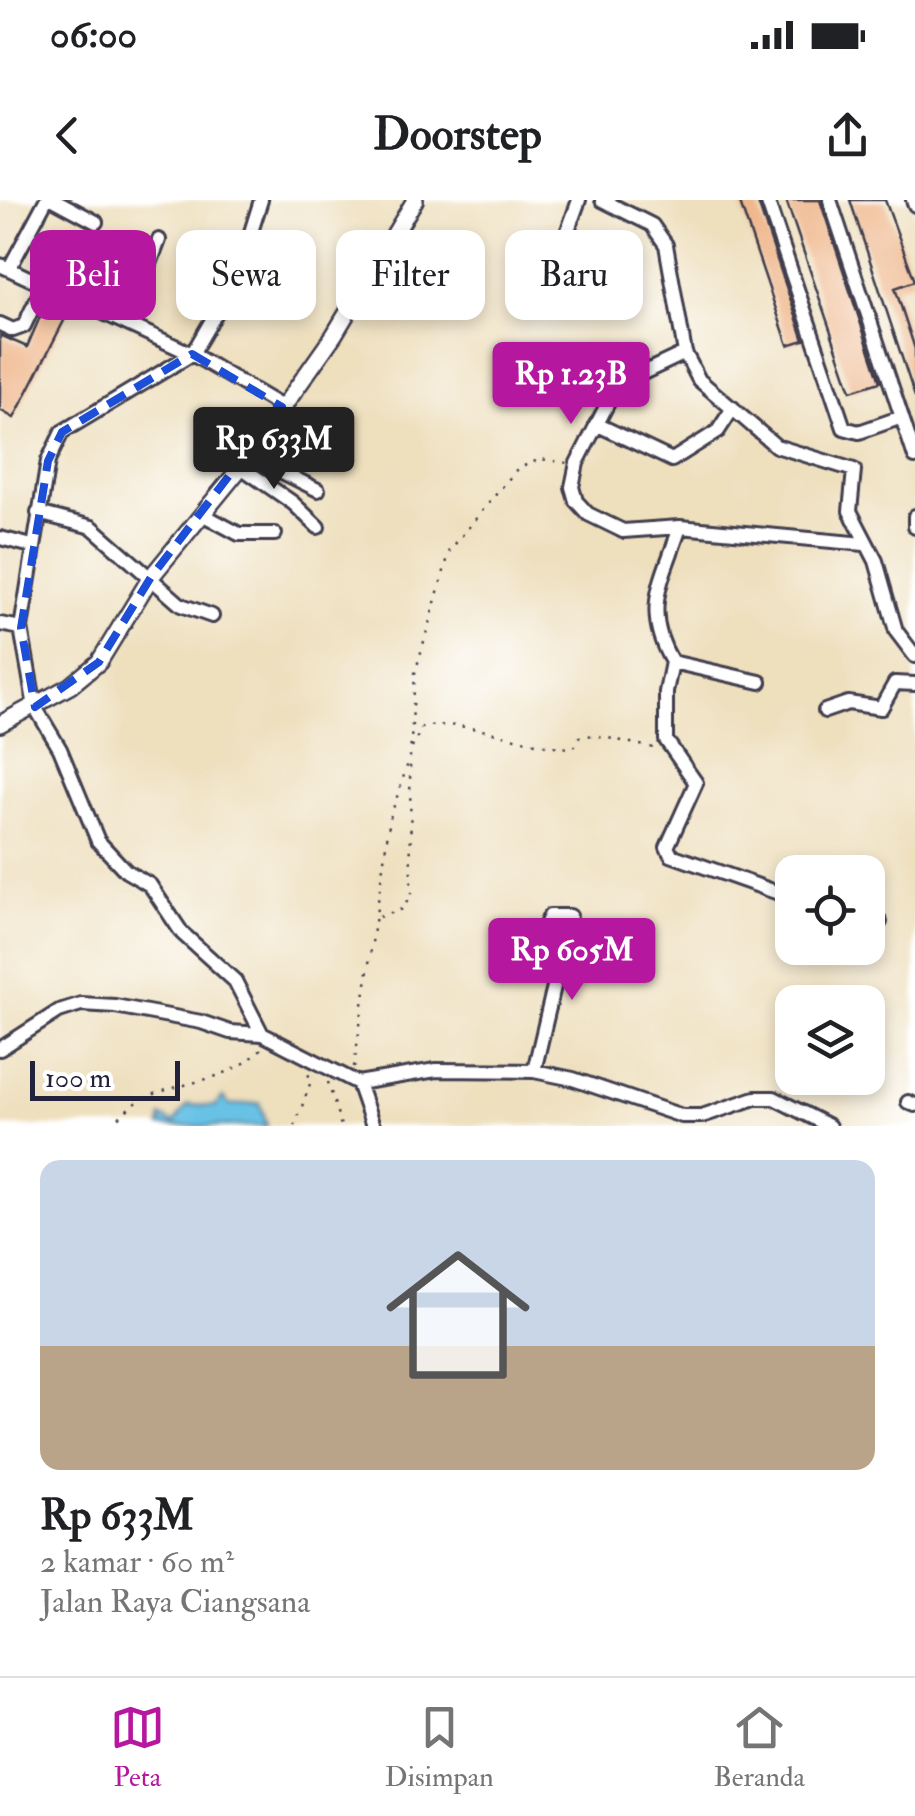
<!DOCTYPE html>
<html lang="id">
<head>
<meta charset="utf-8">
<style>
	body { margin:0; font-family:"IM FELL Double Pica",serif; background:#f2f2f2; color:#202124; height:100vh; display:flex; flex-direction:column; font-size:38px; white-space:nowrap }
	* { box-sizing:border-box; margin:0 }
	p { font-size:32px; color:#757577 }
	.icon { flex:none; width:55px; height:55px; fill:none; stroke:currentColor; stroke-width:2; stroke-linecap:round; stroke-linejoin:round }
	.map { position:relative; height:926px; overflow:hidden }
	.sheet { display:flex; flex-direction:column; background:#fff; flex:1 }
	.sheet>* { flex:none }
	.top-card { position:absolute; left:30px; top:30px; width:855px; height:90px; display:flex; gap:20px }
	.controls { position:absolute; left:775px; top:655px; display:grid; gap:20px }
	.controls a { display:grid; place-items:center; width:110px; height:110px; border-radius:20px; background:#fff; box-shadow:0 5px 15px #0003; font-size:50px }
	.scale { position:absolute; left:30px; bottom:25px; width:150px; box-sizing:border-box; padding-left:10px; border:5px solid #22223b; border-top:0; font-size:28px; line-height:35px; white-space:nowrap; color:#22223b; -webkit-text-stroke:8px #fff; paint-order:stroke }
	.price { position:absolute; translate:-50% -85px; padding:0 22px; border-radius:10px; background:#b5179e; color:#fff; font-size:32px; line-height:65px; filter:drop-shadow(0 2px 5px #0008) }
	.price::after { content:''; position:absolute; left:50%; top:60px; width:30px; height:22px; margin-left:-15px; background:inherit; clip-path:polygon(0 0,100% 0,50% 100%) }
	.price.on { background:#222; color:#fff }
	ul { padding:0; list-style:none }
	li { display:grid; align-content:center; gap:20px; height:530px; padding:0 40px }
	li span { display:grid; place-items:center; height:310px; border-radius:20px; color:#555 }
	li>.icon { margin-inline-start:auto }
	span .icon { width:180px; height:180px; fill:#fffc; stroke-width:1 }
	li b { font-size:42px }
	.chip { padding:0 35px; border-radius:20px; background:#fff; box-shadow:0 5px 15px #0003; font-size:35px; line-height:90px }
	.chip.on { background:#b5179e; color:#fff }
	.status { display:flex; justify-content:space-between; align-items:center; height:70px; padding:0 50px; background:#fff; direction:ltr }
	.status svg { height:28px; fill:currentColor }
	header { display:flex; justify-content:space-between; align-items:center; height:130px; padding:0 40px; background:#fff; font-size:45px; font-weight:800 }
	.menu { display:flex; justify-content:space-around; align-items:center; height:140px; border-top:2px solid #e0e0e0; background:#fff; font-size:28px; color:#757577 }
	.menu a { display:grid; justify-items:center; gap:5px }
	.menu .on { color:#b5179e }
	.map>svg:first-child { display:block }
	.water { fill:#69c2e6; stroke:#467290; stroke-width:2.5 }
	.building { fill:#efb68a }
	.lines { fill:none; stroke-linecap:round; stroke-linejoin:round }
	.minor-casing { stroke:#413e4e; stroke-width:18 }
	.major-casing { stroke:#413e4e; stroke-width:20 }
	.path { stroke:#413e4e; stroke-width:2.5; stroke-dasharray:2.5 8; stroke-linecap:butt }
	.minor { stroke:#fff; stroke-width:12 }
	.major { stroke:#fff; stroke-width:15 }
	.marked { fill:none; stroke:#1d4ed8; stroke-width:8; stroke-dasharray:20 12; stroke-linejoin:round }
</style>
</head>
<body>
<div class="status"><b>06:00</b><svg viewBox="0 0 49 12"><path d="M0 12V9h3v3zM5 12V6h3v6zM10 12V3h3v9zM15 12V0h3v12zM26 1h20v11H26zM47 4h2v5h-2z"/></svg></div>
<header><svg class="icon" aria-label="back" viewBox="0 0 24 24"><path d="M15 5l-7 7 7 7"/></svg>Doorstep<svg class="icon" aria-label="share" viewBox="0 0 24 24"><path d="M12 15V3M7 8l5-5 5 5M5 13v7h14v-7"/></svg></header>
<div class="map">
<svg width="915" height="926" viewBox="0 0 915 926">
	<rect width="100%" height="100%" fill="#fff"/>
	<filter id="ink" filterUnits="userSpaceOnUse"><feTurbulence type="fractalNoise" baseFrequency=".01" numOctaves="2"/><feDisplacementMap in="SourceGraphic" scale="20" xChannelSelector="R" yChannelSelector="G"/><feConvolveMatrix kernelMatrix="1 2 1 2 8 2 1 2 1" color-interpolation-filters="sRGB"/></filter>
	<filter id="wash" filterUnits="userSpaceOnUse"><feTurbulence type="fractalNoise" baseFrequency=".0048" numOctaves="4" result="noise"/><feDisplacementMap in="SourceGraphic" scale="40" xChannelSelector="R" yChannelSelector="G"/><feGaussianBlur stdDeviation="2.25" result="paint"/><feColorMatrix in="noise" values="0 0 0 0 0 0 0 0 0 0 0 0 0 0 0 0 0 1.4 0 .05"/><feComposite in="paint" operator="in"/></filter>
	<g filter="url(#wash)">
		<rect width="100%" height="100%" fill="#eedfbd"/>
		<path class="water" d="M223,897L230,905L260,903L267,926H160L162,917L174,923L188,905L215,906Z"/>
		<g id="blocks">
			<path class="building" d="M739,0H757L804,140L788,145Z
				M786,0H820L880,182L851,191Z
				M850,0H885L915,81L895,88L915,149V197Z
				M48,98L70,109L14,218L0,210V135L27,147Z"/>
		</g>
	</g>
	<g filter="url(#ink)">
		<use href="#blocks" fill-opacity="0" stroke="#413e4e" stroke-width="2.5"/>
		<g class="lines">
			<defs>
				<path id="minor" d="M55,0L96,22
					M261,0L237,77L192,154L62,232L48,261L21,428L35,507L60,549L98,641L126,671L150,685L182,733L235,781L262,834
					M602,0L652,25L666,45L685,153L699,180L776,246L854,270L850,311L876,361L896,431L915,456
					M767,0L844,228L859,232L902,217
					M830,0L915,257
					M913,0L915,5
					M0,65L9,69L46,0
					M9,69L192,154L282,207
					M552,74L579,0
					M128,122L159,40
					M0,124L13,130L24,126L44,84
					M685,153L628,180L613,193L577,263L572,287L576,301L588,314L623,331L680,327L864,344
					M596,224L672,260L718,231L733,208
					M250,256L318,290
					M241,267L293,303L318,327
					M38,313L92,327L181,405L212,416
					M202,314L239,334H275
					M915,316V327
					M680,327C663,380 641,409 672,462L760,482
					M0,338L32,346
					M0,424L21,428
					M672,462L666,492V540L696,583L667,647L671,655L787,696L792,713
					M825,511L848,503L881,508L895,483L915,484
					M868,721L880,722
					M0,849L59,811L81,804L115,806L201,822L230,832L262,834L358,883L436,870L534,871L573,879L682,916H702L755,898H774L829,926
					M534,871L560,761C545,743 538,739 550,716H570
					M358,883L373,926
					M908,902L915,905"/>
				<path id="major" d="M0,524L70,486L99,462L151,377L241,267L334,135L415,0"/>
			</defs>
			<use href="#minor" class="minor-casing"/>
			<use href="#major" class="major-casing"/>
			<path class="path" d="M412,548L422,527C472,518 524,547 574,548L579,537L594,535L659,549
				M379,717L402,709L411,696L410,560
				M354,867L390,618L410,557L415,473L450,350L517,269L540,259L568,263
				M328,882L341,926
				M113,926C145,875 220,894 261,849
				M295,926L311,881L307,871"/>
			<use href="#minor" class="minor"/>
			<use href="#major" class="major"/>
		</g>
	</g>
	<path class="marked" d="M192,154L282,207L151,377L99,462L35,507L21,428L48,261L62,232Z"/>
</svg>
<div class="controls">
<a><svg class="icon" aria-label="locate" viewBox="0 0 24 24"><circle cx="12" cy="12" r="6"/><path d="M12 2v4M12 18v4M2 12h4M18 12h4"/></svg></a>
<a><svg class="icon" aria-label="layers" viewBox="0 0 24 24"><path d="M12 4l9 5-9 5-9-5zM3 14l9 5 9-5"/></svg></a>
</div>
<div class="scale">100 m</div>
<b class="price" style="left:571px;top:227px">Rp 1.23B</b>
<b class="price on" style="left:274px;top:292px">Rp 633M</b>
<b class="price" style="left:572px;top:803px">Rp 605M</b>
<div class="top-card">
<a class="chip on">Beli</a>
<a class="chip">Sewa</a>
<a class="chip">Filter</a>
<a class="chip">Baru</a>
</div>
</div>
<section class="sheet">
<ul>
<li><span style="background:linear-gradient(#c9d6e8 60%,#b9a48a 0)"><svg class="icon" aria-label="home" viewBox="0 0 24 24"><path d="M3 11l9-7 9 7M6 9v11h12V9"/></svg></span><div><b>Rp 633M</b><p>2 kamar · 60 m²</p><p>Jalan Raya Ciangsana</p></div></li>
</ul>
</section>
<nav class="menu">
<a class="on"><svg class="icon" aria-label="map" viewBox="0 0 24 24"><path d="M3 6l6-2 6 2 6-2v14l-6 2-6-2-6 2zM9 4v14M15 6v14"/></svg>Peta</a>
<a><svg class="icon" aria-label="saved" viewBox="0 0 24 24"><path d="M7 4h10v16l-5-4-5 4z"/></svg>Disimpan</a>
<a><svg class="icon" aria-label="home" viewBox="0 0 24 24"><path d="M3 11l9-7 9 7M6 9v11h12V9"/></svg>Beranda</a>
</nav>
</body>
</html>
